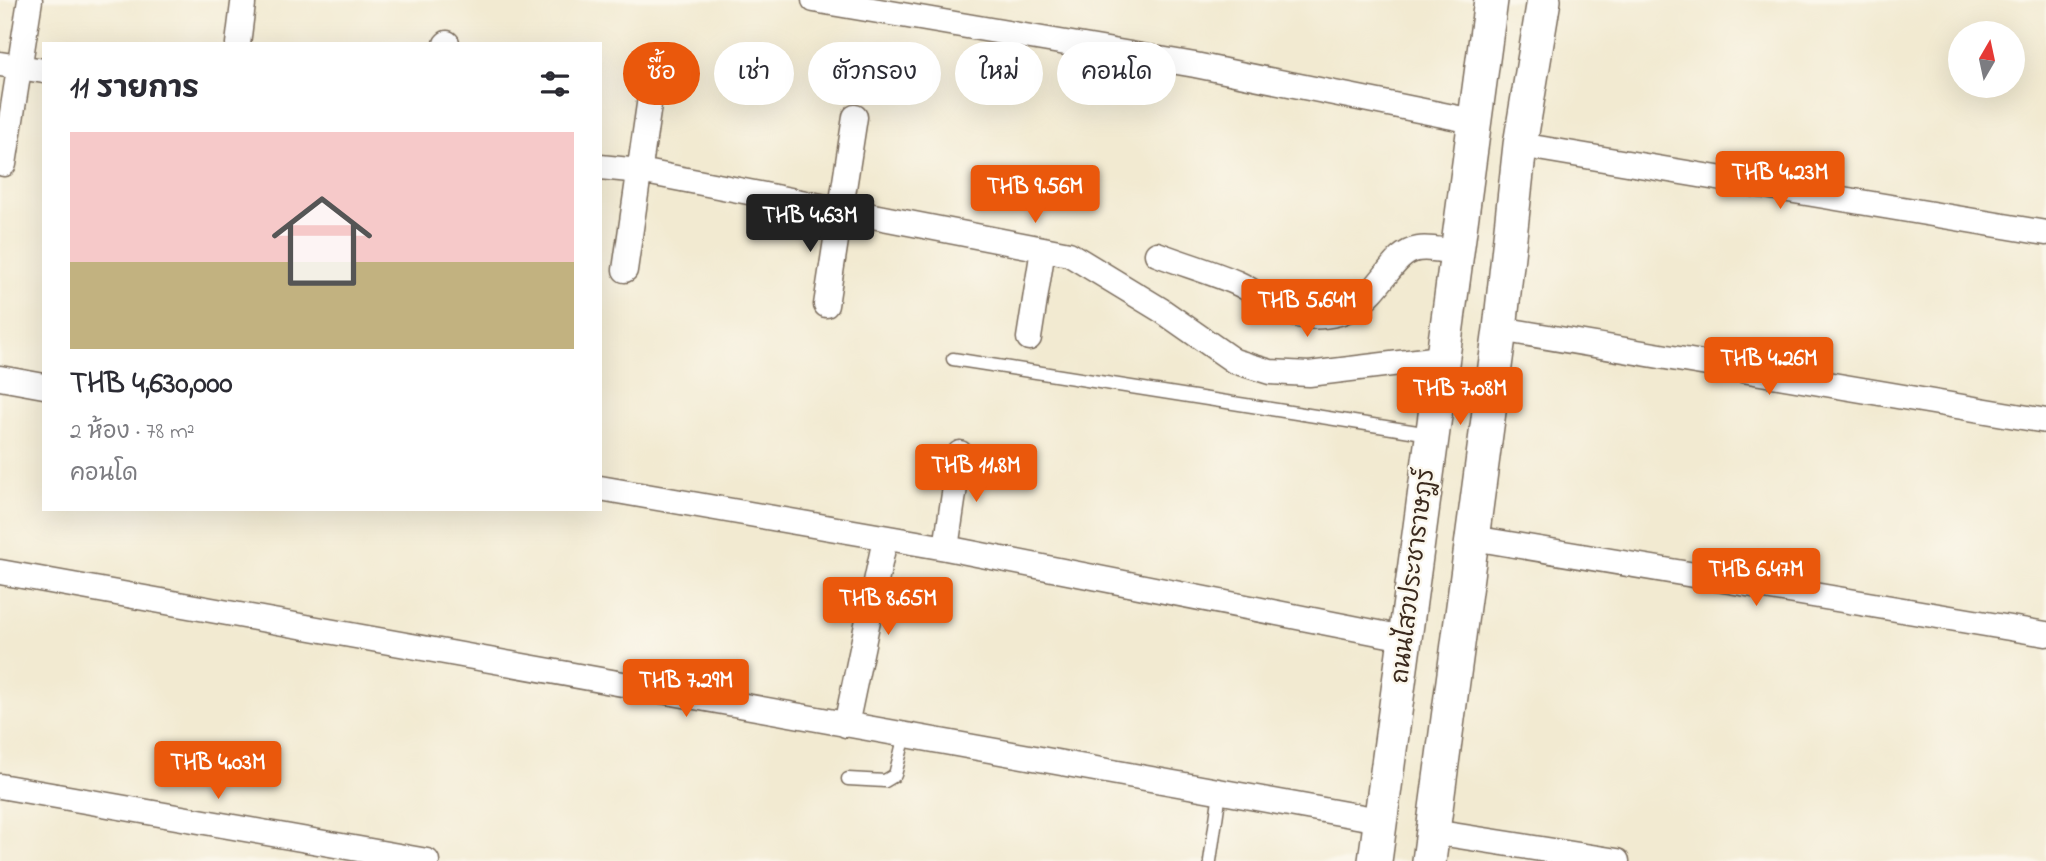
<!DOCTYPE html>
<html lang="th">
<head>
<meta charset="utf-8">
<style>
	body { margin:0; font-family:"Indie Flower","Playpen Sans Thai",sans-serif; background:#f7f7f7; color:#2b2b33; height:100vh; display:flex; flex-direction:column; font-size:26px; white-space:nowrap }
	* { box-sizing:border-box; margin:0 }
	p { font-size:23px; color:#7c7c81 }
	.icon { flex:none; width:38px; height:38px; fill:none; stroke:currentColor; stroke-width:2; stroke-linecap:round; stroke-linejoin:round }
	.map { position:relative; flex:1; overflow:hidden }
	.panel { position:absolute; left:42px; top:42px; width:560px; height:469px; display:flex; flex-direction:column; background:#fff; border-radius:0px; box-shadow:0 7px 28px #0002 }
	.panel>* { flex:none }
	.banner { position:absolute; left:623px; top:42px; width:665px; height:63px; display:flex; gap:14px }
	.needle { width:46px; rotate:9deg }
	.tools { position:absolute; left:1948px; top:21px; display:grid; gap:14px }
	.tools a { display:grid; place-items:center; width:77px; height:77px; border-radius:50%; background:#fff; box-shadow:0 7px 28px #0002; font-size:35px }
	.price { position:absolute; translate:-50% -60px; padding:0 16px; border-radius:7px; background:#ea580c; color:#fff; font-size:23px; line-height:46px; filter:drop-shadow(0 2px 4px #0008) }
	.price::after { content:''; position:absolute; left:50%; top:42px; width:21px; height:16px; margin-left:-10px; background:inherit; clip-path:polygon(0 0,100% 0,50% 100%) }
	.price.current { background:#222; color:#fff }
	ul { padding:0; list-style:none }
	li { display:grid; align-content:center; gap:14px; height:371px; padding:0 28px }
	li span { display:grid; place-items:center; height:217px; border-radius:0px; color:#555 }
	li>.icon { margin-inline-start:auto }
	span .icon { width:126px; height:126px; fill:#fffc; stroke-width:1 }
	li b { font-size:30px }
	h2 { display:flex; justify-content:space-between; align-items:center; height:84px; padding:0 28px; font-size:30px }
	.tag { padding:0 24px; border-radius:32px; background:#fff; box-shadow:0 7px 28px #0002; font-size:24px; line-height:63px }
	.tag.current { background:#ea580c; color:#fff }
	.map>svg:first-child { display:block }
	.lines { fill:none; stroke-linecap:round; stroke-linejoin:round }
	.lane-casing { stroke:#7b6d5d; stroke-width:15 }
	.street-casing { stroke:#7b6d5d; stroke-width:27 }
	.secondary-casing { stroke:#7b6d5d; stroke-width:36 }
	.lane { stroke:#fff; stroke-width:12 }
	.street { stroke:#fff; stroke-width:24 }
	.secondary { stroke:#fff; stroke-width:33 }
	.labels { text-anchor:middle; stroke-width:5; stroke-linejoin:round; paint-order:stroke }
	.street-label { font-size:24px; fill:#3b2a1e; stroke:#fbf7ec }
</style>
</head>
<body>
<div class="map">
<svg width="2046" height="861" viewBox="0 0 2046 861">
	<rect width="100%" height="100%" fill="#fbf7ec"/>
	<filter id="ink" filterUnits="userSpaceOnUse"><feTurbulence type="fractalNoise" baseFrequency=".0143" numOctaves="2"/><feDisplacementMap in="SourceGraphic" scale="14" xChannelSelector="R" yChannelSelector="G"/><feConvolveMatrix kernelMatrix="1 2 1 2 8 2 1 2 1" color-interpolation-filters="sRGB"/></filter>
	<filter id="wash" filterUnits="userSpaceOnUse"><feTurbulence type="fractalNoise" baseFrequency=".00686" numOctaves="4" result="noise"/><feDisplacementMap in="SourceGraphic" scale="28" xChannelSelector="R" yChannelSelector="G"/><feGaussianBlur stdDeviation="1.57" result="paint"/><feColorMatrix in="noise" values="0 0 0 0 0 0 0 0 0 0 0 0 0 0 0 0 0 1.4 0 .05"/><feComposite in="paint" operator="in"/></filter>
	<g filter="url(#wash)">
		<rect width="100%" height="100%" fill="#f2ead1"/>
	</g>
	<g filter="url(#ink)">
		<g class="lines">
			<defs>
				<path id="lane" d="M953,359L1430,434
					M848,779L885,781L895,775L905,735
					M1210,861L1220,792"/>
				<path id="street" d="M814,0L1195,65L1473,121
					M238,44L243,4
					M446,44L447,43
					M0,64L44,71
					M1520,145L2046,233
					M4,164L30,0
					M600,167L640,171L1069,254L1161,310L1234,361L1270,372L1309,374L1441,358
					M1157,254C1183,264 1211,272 1237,283C1260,293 1278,314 1304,316C1380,323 1381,255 1418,249C1430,247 1444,251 1456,252
					M625,270L653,77
					M826,305L855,117
					M1500,329L2046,421
					M1029,338L1043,249
					M0,378L44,386
					M600,488L946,548L1404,638
					M1473,538L2046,634
					M946,548L960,453
					M0,572L1379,820
					M846,725L885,539
					M0,786L427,861
					M1433,832L1617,861"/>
				<path id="secondary" d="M1375,861L1491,0
					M1429,861L1500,329L1520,145L1544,0"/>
			</defs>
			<use href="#lane" class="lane-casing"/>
			<use href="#street" class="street-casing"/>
			<use href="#secondary" class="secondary-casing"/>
			<use href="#lane" class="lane"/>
			<use href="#street" class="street"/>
			<use href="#secondary" class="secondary"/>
		</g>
	</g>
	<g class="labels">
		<g class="street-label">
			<text transform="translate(1412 576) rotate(-83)" y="8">ถนนไสวประชาราษฎร์</text>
		</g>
	</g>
</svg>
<div class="tools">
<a><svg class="needle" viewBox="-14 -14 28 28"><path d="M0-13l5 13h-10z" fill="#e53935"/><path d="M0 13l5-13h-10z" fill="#7c7c81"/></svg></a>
</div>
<b class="price" style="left:1780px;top:211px">THB 4.23M</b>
<b class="price" style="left:1035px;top:225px">THB 9.56M</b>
<b class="price current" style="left:810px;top:254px">THB 4.63M</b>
<b class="price" style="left:1307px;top:339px">THB 5.64M</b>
<b class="price" style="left:1769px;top:397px">THB 4.26M</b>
<b class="price" style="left:1460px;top:427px">THB 7.08M</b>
<b class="price" style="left:976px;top:504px">THB 11.8M</b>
<b class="price" style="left:1756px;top:608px">THB 6.47M</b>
<b class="price" style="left:888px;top:637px">THB 8.65M</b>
<b class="price" style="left:686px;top:719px">THB 7.29M</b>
<b class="price" style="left:218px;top:801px">THB 4.03M</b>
<div class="banner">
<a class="tag current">ซื้อ</a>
<a class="tag">เช่า</a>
<a class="tag">ตัวกรอง</a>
<a class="tag">ใหม่</a>
<a class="tag">คอนโด</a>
</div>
<section class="panel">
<h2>11 รายการ<svg class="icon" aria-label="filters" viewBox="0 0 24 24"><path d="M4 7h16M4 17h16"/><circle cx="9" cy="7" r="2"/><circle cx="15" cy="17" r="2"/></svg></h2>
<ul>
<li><span style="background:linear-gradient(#f6c9c9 60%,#c2b280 0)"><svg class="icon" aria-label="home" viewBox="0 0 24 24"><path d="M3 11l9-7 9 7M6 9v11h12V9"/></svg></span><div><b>THB 4,630,000</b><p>2 ห้อง · 78 m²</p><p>คอนโด</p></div></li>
</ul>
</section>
</div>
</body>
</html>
